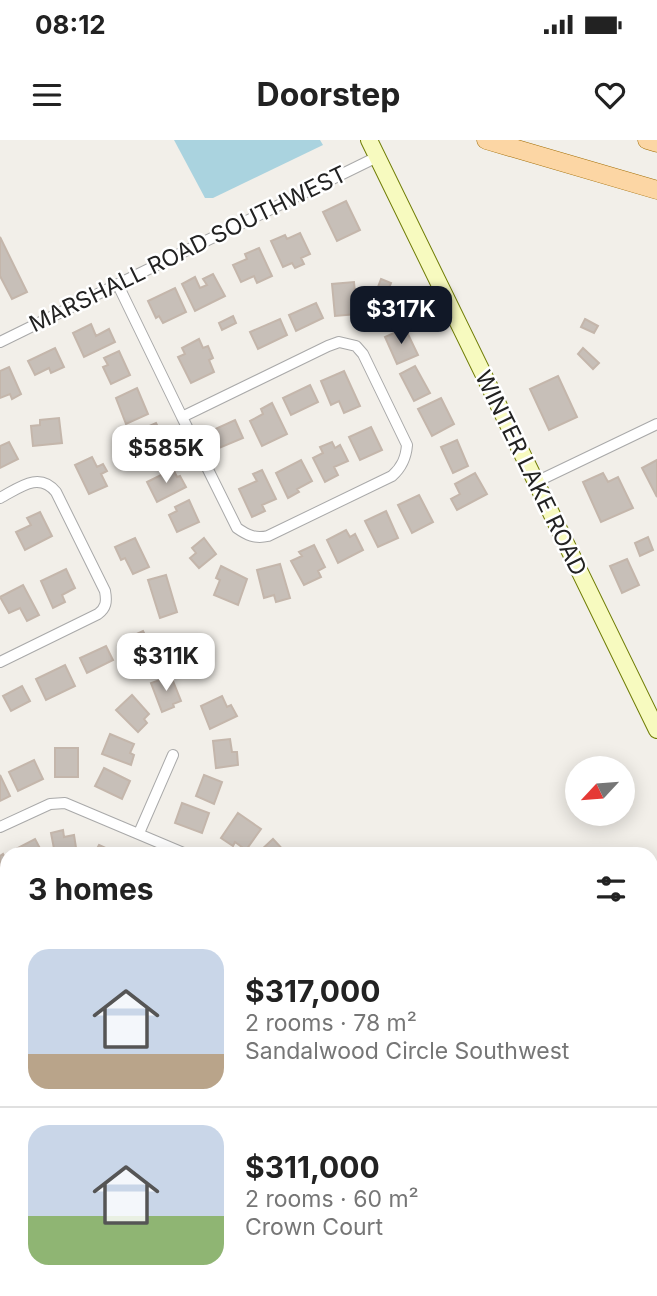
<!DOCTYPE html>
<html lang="en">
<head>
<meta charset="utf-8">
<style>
	body { margin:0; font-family:Inter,sans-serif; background:#f2f2f2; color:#222; height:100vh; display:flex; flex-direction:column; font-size:26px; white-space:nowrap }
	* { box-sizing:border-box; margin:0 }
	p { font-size:23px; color:#767676 }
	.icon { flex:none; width:38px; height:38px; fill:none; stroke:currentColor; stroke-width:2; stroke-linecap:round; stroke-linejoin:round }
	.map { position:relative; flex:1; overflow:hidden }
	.drawer { position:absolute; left:0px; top:707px; width:658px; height:450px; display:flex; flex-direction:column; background:#fff; border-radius:21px 21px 0 0; box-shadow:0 4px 18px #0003 }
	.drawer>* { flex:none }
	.needle { width:46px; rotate:244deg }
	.buttons { position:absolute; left:565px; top:616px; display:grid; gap:14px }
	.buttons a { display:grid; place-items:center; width:70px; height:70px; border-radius:50%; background:#fff; box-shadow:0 4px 18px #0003; font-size:35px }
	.price { position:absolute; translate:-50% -60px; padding:0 16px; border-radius:14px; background:#fff; color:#222; font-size:23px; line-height:46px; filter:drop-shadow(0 2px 4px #0008) }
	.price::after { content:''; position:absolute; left:50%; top:42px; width:21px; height:16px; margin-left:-10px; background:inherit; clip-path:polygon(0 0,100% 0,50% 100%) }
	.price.current { background:#111827; color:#fff }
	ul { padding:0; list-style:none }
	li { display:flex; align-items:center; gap:21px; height:175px; padding:0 28px }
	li+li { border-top:2px solid #e0e0e0 }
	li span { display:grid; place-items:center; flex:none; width:196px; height:140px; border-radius:21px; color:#555 }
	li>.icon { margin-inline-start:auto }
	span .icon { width:84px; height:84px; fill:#fffc; stroke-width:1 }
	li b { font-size:30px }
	h2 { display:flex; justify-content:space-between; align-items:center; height:84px; padding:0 28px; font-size:30px }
	.status { display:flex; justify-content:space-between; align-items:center; height:49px; padding:0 35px; background:#fff; direction:ltr }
	.status svg { height:19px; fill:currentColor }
	header { display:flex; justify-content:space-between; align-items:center; height:91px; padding:0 28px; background:#fff; font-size:32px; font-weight:700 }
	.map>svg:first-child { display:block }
	.forest { fill:#add19e }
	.wetland { fill:#c6e0d4 }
	.water { fill:#aad3df }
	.building { fill:#c7bfb8; stroke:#c4b6ab; stroke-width:2 }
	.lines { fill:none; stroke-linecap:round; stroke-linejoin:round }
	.street-casing { stroke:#a9a9a9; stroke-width:12 }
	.secondary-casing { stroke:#707d05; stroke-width:18 }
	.primary-casing { stroke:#a06b00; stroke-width:19 }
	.street { stroke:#fff; stroke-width:10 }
	.secondary { stroke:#f7fabf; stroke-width:16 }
	.primary { stroke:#fcd6a4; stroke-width:18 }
	.labels { text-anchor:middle; stroke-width:5; stroke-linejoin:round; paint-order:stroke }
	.street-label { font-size:23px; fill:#222; stroke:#fff }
</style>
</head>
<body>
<div class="status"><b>08:12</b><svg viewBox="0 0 49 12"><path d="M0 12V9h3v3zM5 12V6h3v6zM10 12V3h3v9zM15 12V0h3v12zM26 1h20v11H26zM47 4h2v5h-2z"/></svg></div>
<header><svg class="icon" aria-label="menu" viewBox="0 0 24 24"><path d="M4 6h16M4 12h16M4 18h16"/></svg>Doorstep<svg class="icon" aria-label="heart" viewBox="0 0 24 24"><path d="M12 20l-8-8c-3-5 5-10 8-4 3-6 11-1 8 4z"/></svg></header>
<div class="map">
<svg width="657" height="1156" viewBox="0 0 657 1156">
	<rect width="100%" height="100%" fill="#f2efe9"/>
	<path class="forest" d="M0,1090L7,1092V1146L0,1150Z"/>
	<path class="wetland" d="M7,938V1092L0,1090V943Z"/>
	<path class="water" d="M174,0H320L323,5L213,58H205Z"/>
	<path class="building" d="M346,61L360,90L337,101L323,72Z
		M300,93L310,114L301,118L304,124L295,128L292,123L283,127L271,101L285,95L287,99Z
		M0,97L27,152L12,159L0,136Z
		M259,108L272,136L257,143L254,136L241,142L233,125L247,119L245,114Z
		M213,134L225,156L195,171L182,144L195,137L200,148L207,145L203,139Z
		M381,139L391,143L388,150L403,155L395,175L380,170L375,184L365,181Z
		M354,142L357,174L335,176L332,144Z
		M175,148L186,172L163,183L159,176L156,178L148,161Z
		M316,163L323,178L296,191L289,175Z
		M233,176L236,183L222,190L219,183Z
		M280,179L287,195L258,209L250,192Z
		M585,179L598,186L594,193L581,187Z
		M91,184L96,196L109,189L115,202L84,217L73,193Z
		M405,188L418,215L397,224L385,197Z
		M199,199L203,208L208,206L213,218L209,220L214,232L191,243L178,217L185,214L182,208Z
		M55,208L64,227L51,233L49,228L35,235L28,221Z
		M583,208L599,223L593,229L578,214Z
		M119,211L130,235L111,244L103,227L108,225L104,218Z
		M415,226L430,253L414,261L400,234Z
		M9,227L21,254L12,259L10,254L0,258V231Z
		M344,231L360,266L344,273L339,261L331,265L321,241Z
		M558,236L577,277L549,290L530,249Z
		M310,245L318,262L291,275L283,258Z
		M137,248L148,274L126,284L116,258Z
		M441,258L454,284L432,296L418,269Z
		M272,263L287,294L262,306L250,281L263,274L261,269Z
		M59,278L62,303L33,306L31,286L40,285V280Z
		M235,280L243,298L219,308L211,291Z
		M156,283L170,313L155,320L149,309L144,311L138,300L143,297L140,290Z
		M371,287L382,310L360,320L349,297Z
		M457,300L468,326L453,333L441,307Z
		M9,302L18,319L0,328V306Z
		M332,302L335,308L340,305L348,321L334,327L338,335L325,342L313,318L323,313L320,307Z
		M92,317L97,327L103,324L107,331L101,334L107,346L89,354L75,325Z
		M301,320L312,341L297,349L299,352L288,358L276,333Z
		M657,320V357L642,328Z
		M173,329L177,337L180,336L186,347L157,362L147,342Z
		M262,330L276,359L262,365L265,371L252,377L239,349L257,341L253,334Z
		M475,333L487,354L457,370L451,359L460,354L455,344Z
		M603,333L608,342L618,337L633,368L601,382L583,342Z
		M419,355L433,382L412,393L398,365Z
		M189,360L199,382L177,392L169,375L177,371L175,367Z
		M386,371L398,398L378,407L365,381Z
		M40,372L52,396L25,410L16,392L31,385L27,378Z
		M346,390L350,397L355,394L363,410L338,423L327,400Z
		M648,397L653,410L640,416L635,403Z
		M135,398L149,427L133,434L125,418L121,420L115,407Z
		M204,398L216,414L199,428L190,418L196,413L192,408Z
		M314,405L325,427L318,431L321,437L304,445L291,421L302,416L299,412Z
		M627,419L639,445L622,453L610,426Z
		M280,424L290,458L276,462L274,455L264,458L257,430Z
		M221,426L247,439L238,465L214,455L220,440L216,438Z
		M66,429L75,448L62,455L65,462L53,468L41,441Z
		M166,435L177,472L160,478L148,440Z
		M23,445L39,475L27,481L20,468L9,473L0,457Z
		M143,491L155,516L131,527L119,502Z
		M106,506L113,520L87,533L80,518Z
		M65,525L75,546L46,560L36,539Z
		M171,536L181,561L173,564L174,567L162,572L151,543Z
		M22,546L30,561L11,571L3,556Z
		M132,555L149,574L144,579L147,583L138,592L116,570Z
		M222,556L227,567L231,565L237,576L210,589L201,566Z
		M110,594L134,604L130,613L134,615L131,625L102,614Z
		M230,599L232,612H237L238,625L216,628L213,601Z
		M55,608H78V637H55Z
		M34,620L43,639L18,651L9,632Z
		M104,628L130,641L122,659L95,646Z
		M0,635L10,656L0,661Z
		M204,635L222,642L214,664L196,656Z
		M182,663L209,673L202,693L175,683Z
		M238,673L261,689L246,710L235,702L233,706L221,698Z
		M63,690L64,697L74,695L77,714H55L51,693Z
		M35,699L43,714H13L12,711Z
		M273,699L287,714H261L259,712Z
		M99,705L110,710L108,714H94Z
		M3,714L7,722V749L4,750L0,745V716Z
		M0,875L7,890V896L0,899Z
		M425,1150L429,1156H411L408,1151Z
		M613,1150H631L634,1156H616Z"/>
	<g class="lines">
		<defs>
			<path id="street" d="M118,145L182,277
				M0,202L377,17
				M339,202L356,206L363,214L407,305C406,318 402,327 392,336L268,396C255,399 247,395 237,388L182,277L328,206Z
				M536,342L657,284
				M0,358C19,348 39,331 56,352L105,451C107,462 106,468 98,474L0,522
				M0,687L50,664L65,663L186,714
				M139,693L173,615
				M0,839L7,835
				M459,1150L462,1156"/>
			<path id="secondary" d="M369,0L657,590
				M651,1087L657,1085
				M511,1156L524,1150"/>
			<path id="primary" d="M486,0L657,50
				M647,0L657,3"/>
		</defs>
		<use href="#street" class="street-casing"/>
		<use href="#secondary" class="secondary-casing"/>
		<use href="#primary" class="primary-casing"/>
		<use href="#street" class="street"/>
		<use href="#secondary" class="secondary"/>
		<use href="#primary" class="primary"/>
	</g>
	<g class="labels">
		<g class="street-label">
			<text transform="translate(188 109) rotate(-26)" y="8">MARSHALL ROAD SOUTHWEST</text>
			<text transform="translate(531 333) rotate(64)" y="8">WINTER LAKE ROAD</text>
		</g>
	</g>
</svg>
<div class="buttons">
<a><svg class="needle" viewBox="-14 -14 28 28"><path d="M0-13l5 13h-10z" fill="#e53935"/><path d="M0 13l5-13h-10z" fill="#767676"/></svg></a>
</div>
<b class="price current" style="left:401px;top:206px">$317K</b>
<b class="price" style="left:166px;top:345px">$585K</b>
<b class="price" style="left:166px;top:553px">$311K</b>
<section class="drawer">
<h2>3 homes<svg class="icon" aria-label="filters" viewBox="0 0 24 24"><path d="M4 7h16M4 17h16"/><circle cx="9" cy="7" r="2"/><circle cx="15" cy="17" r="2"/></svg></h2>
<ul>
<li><span style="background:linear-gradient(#c9d6e8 75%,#b9a48a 0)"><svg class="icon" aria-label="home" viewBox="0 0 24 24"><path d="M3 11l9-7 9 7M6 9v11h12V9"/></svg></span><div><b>$317,000</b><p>2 rooms · 78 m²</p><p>Sandalwood Circle Southwest</p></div></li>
<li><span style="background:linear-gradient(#c9d6e8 65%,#8fb573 0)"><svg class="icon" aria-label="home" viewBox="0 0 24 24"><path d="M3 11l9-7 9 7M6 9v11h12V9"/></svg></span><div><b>$311,000</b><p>2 rooms · 60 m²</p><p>Crown Court</p></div></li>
</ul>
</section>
</div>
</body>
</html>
